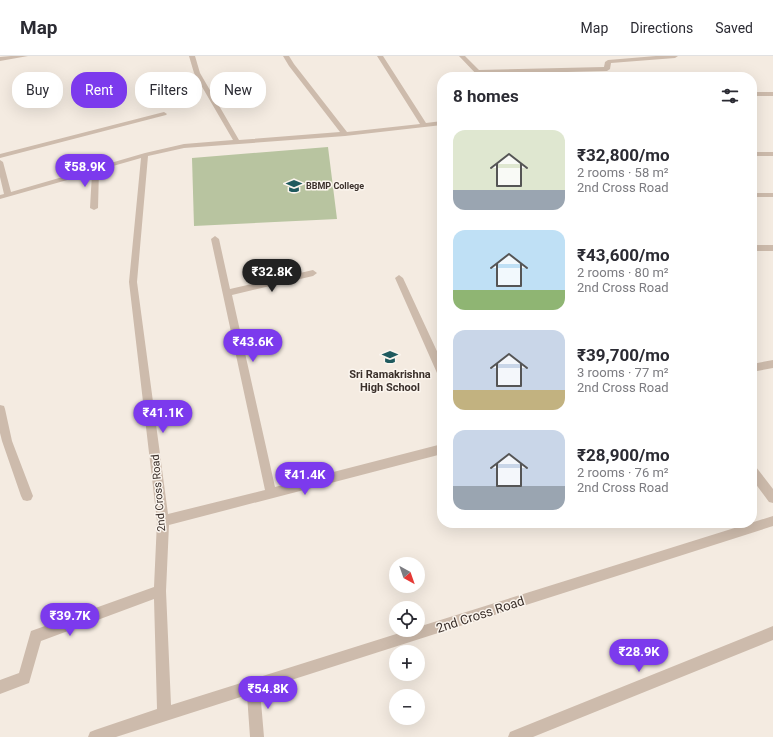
<!DOCTYPE html>
<html lang="en">
<head>
<meta charset="utf-8">
<style>
	body { margin:0; font-family:Roboto,sans-serif; background:#f7f7f7; color:#2b2b33; height:100vh; display:flex; flex-direction:column; font-size:15px; white-space:nowrap }
	* { box-sizing:border-box; margin:0 }
	p { font-size:13px; color:#7c7c81 }
	.icon { flex:none; width:22px; height:22px; fill:none; stroke:currentColor; stroke-width:2; stroke-linecap:round; stroke-linejoin:round }
	.map { position:relative; flex:1; overflow:hidden }
	.side { position:absolute; left:437px; top:16px; width:320px; height:456px; display:flex; flex-direction:column; background:#fff; border-radius:16px; box-shadow:0 4px 16px #0002 }
	.side>* { flex:none }
	.top-card { position:absolute; left:12px; top:16px; width:365px; height:36px; display:flex; gap:8px }
	.needle { width:26px; rotate:140deg }
	.buttons { position:absolute; left:389px; top:501px; display:grid; gap:8px }
	.buttons a { display:grid; place-items:center; width:36px; height:36px; border-radius:50%; background:#fff; box-shadow:0 4px 16px #0002; font-size:20px }
	.price { position:absolute; translate:-50% -34px; padding:0 9px; border-radius:14px; background:#7c3aed; color:#fff; font-size:13px; line-height:26px; filter:drop-shadow(0 1px 2px #0008) }
	.price::after { content:''; position:absolute; left:50%; top:24px; width:12px; height:9px; margin-left:-6px; background:inherit; clip-path:polygon(0 0,100% 0,50% 100%) }
	.price.active { background:#222; color:#fff }
	ul { padding:0; list-style:none }
	li { display:flex; align-items:center; gap:12px; height:100px; padding:0 16px }
	li span { display:grid; place-items:center; flex:none; width:112px; height:80px; border-radius:12px; color:#555 }
	li>.icon { margin-inline-start:auto }
	span .icon { width:48px; height:48px; fill:#fffc; stroke-width:1 }
	li b { font-size:17px }
	h2 { display:flex; justify-content:space-between; align-items:center; height:48px; padding:0 16px; font-size:17px }
	.pill { padding:0 14px; border-radius:16px; background:#fff; box-shadow:0 4px 16px #0002; font-size:14px; line-height:36px }
	.pill.active { background:#7c3aed; color:#fff }
	header { display:flex; align-items:center; gap:24px; box-sizing:border-box; height:56px; padding:0 20px; background:#fff; border-bottom:1px solid #e1e1e2 }
	header strong { font-size:19px }
	nav { display:flex; gap:22px; margin-inline-start:auto; font-size:14px }
	.map>svg:first-child { display:block }
	.green { fill:#b8c4a0 }
	.lines { fill:none; stroke-linecap:round; stroke-linejoin:round }
	.street { fill:#cdbbac; fill-rule:evenodd }
	.labels { text-anchor:middle; stroke-width:3; stroke-linejoin:round; paint-order:stroke }
	.far-poi-label { font-size:9px; font-weight:bold; fill:#3b302b; stroke:#fbf5ee; text-anchor:start }
	.poi-label { font-size:11px; font-weight:bold; fill:#3b302b; stroke:#fbf5ee }
	.street-label { font-size:11px; fill:#3b302b; stroke:#fbf5ee }
	.near-street-label { font-size:13px; fill:#3b302b; stroke:#fbf5ee }
</style>
</head>
<body>
<header>
<strong>Map</strong>
<nav><a>Map</a><a>Directions</a><a>Saved</a></nav>
</header>
<div class="map">
<svg width="773" height="681" viewBox="0 0 773 681">
	<rect width="100%" height="100%" fill="#f4ebe1"/>
	<path class="green" d="M328,91L337,163L194,170L192,102Z"/>
	<g class="lines">
		<path class="street" d="M11,0H28L0,5V1Z
			M189,0H195L200,17L239,84L340,76L289,10L283,0H289L294,8L347,76L420,68L377,0H383L426,67L442,65V69L345,80L184,92L148,100L137,226L168,458L265,434L211,183L215,180L219,183L230,233L313,214L317,217L313,220L232,239L275,431L442,388V398L169,469L166,535L171,649L409,574H418V571L773,460V470L260,634L264,681H250L247,639L116,681H88L90,676L95,674L157,653L154,543L41,585L29,627L0,638V624L19,617L31,575L154,531L157,465L129,226L141,102L99,114L98,152L94,154L90,152L92,117L0,143V139L4,138L0,121V104L3,106L11,136L145,97L184,88L233,84L194,17Z
			M459,0H465L479,14L604,11L605,6L608,4L656,0H678L675,2L611,7L610,13L607,15L482,18L483,21H479Z
			M752,36H773V40H752Z
			M164,56L167,58L166,59L0,102V98Z
			M752,96H773V100H752Z
			M752,137H773V141H752Z
			M752,189H773V195H752Z
			M399,219L403,222L442,306V321L439,320L437,317L395,222Z
			M773,304V312L752,316V308Z
			M0,349L4,350L5,353L12,385L33,440L31,444L27,445L23,444L21,440L2,385L0,377Z
			M752,409L756,411L773,433V447L769,446L752,423Z
			M773,570V584L533,681H508L510,676Z"/>
	</g>
	<defs>
		<symbol id="school-bare" viewBox="-9 -9 18 18"><path d="M0-5L7-2L0 1L-7-2ZM-4 1L0 2.5L4 1V4Q0 6-4 4Z" fill="#1f5a5e" stroke="#fbf5ee" stroke-width="2.5" paint-order="stroke"/></symbol>
	</defs>
	<g fill-rule="evenodd">
		<use href="#school-bare" x="283" y="119" width="22" height="22"/>
		<use href="#school-bare" x="379" y="290" width="22" height="22"/>
	</g>
	<g class="labels">
		<g class="far-poi-label">
			<text x="306" y="133">BBMP College</text>
		</g>
		<g class="poi-label">
			<text x="390" y="322">Sri Ramakrishna<tspan x="390" dy="13">High School</tspan></text>
		</g>
		<g class="street-label">
			<text transform="translate(158 437) rotate(-95)" y="4">2nd Cross Road</text>
		</g>
		<g class="near-street-label">
			<text transform="translate(480 558) rotate(-18)" y="5">2nd Cross Road</text>
		</g>
	</g>
</svg>
<div class="buttons">
<a><svg class="needle" viewBox="-14 -14 28 28"><path d="M0-13l5 13h-10z" fill="#e53935"/><path d="M0 13l5-13h-10z" fill="#7c7c81"/></svg></a>
<a><svg class="icon" aria-label="locate" viewBox="0 0 24 24"><circle cx="12" cy="12" r="6"/><path d="M12 2v4M12 18v4M2 12h4M18 12h4"/></svg></a>
<a>+</a>
<a>−</a>
</div>
<b class="price" style="left:85px;top:132px">₹58.9K</b>
<b class="price active" style="left:272px;top:237px">₹32.8K</b>
<b class="price" style="left:253px;top:307px">₹43.6K</b>
<b class="price" style="left:163px;top:378px">₹41.1K</b>
<b class="price" style="left:305px;top:440px">₹41.4K</b>
<b class="price" style="left:70px;top:581px">₹39.7K</b>
<b class="price" style="left:639px;top:617px">₹28.9K</b>
<b class="price" style="left:268px;top:654px">₹54.8K</b>
<div class="top-card">
<a class="pill">Buy</a>
<a class="pill active">Rent</a>
<a class="pill">Filters</a>
<a class="pill">New</a>
</div>
<section class="side">
<h2>8 homes<svg class="icon" aria-label="filters" viewBox="0 0 24 24"><path d="M4 7h16M4 17h16"/><circle cx="9" cy="7" r="2"/><circle cx="15" cy="17" r="2"/></svg></h2>
<ul>
<li><span style="background:linear-gradient(#dfe7d0 75%,#9aa5b1 0)"><svg class="icon" aria-label="home" viewBox="0 0 24 24"><path d="M3 11l9-7 9 7M6 9v11h12V9"/></svg></span><div><b>₹32,800/mo</b><p>2 rooms · 58 m²</p><p>2nd Cross Road</p></div></li>
<li><span style="background:linear-gradient(#bfe0f5 75%,#8fb573 0)"><svg class="icon" aria-label="home" viewBox="0 0 24 24"><path d="M3 11l9-7 9 7M6 9v11h12V9"/></svg></span><div><b>₹43,600/mo</b><p>2 rooms · 80 m²</p><p>2nd Cross Road</p></div></li>
<li><span style="background:linear-gradient(#c9d6e8 75%,#c2b280 0)"><svg class="icon" aria-label="home" viewBox="0 0 24 24"><path d="M3 11l9-7 9 7M6 9v11h12V9"/></svg></span><div><b>₹39,700/mo</b><p>3 rooms · 77 m²</p><p>2nd Cross Road</p></div></li>
<li><span style="background:linear-gradient(#c9d6e8 70%,#9aa5b1 0)"><svg class="icon" aria-label="home" viewBox="0 0 24 24"><path d="M3 11l9-7 9 7M6 9v11h12V9"/></svg></span><div><b>₹28,900/mo</b><p>2 rooms · 76 m²</p><p>2nd Cross Road</p></div></li>
</ul>
</section>
</div>
</body>
</html>
